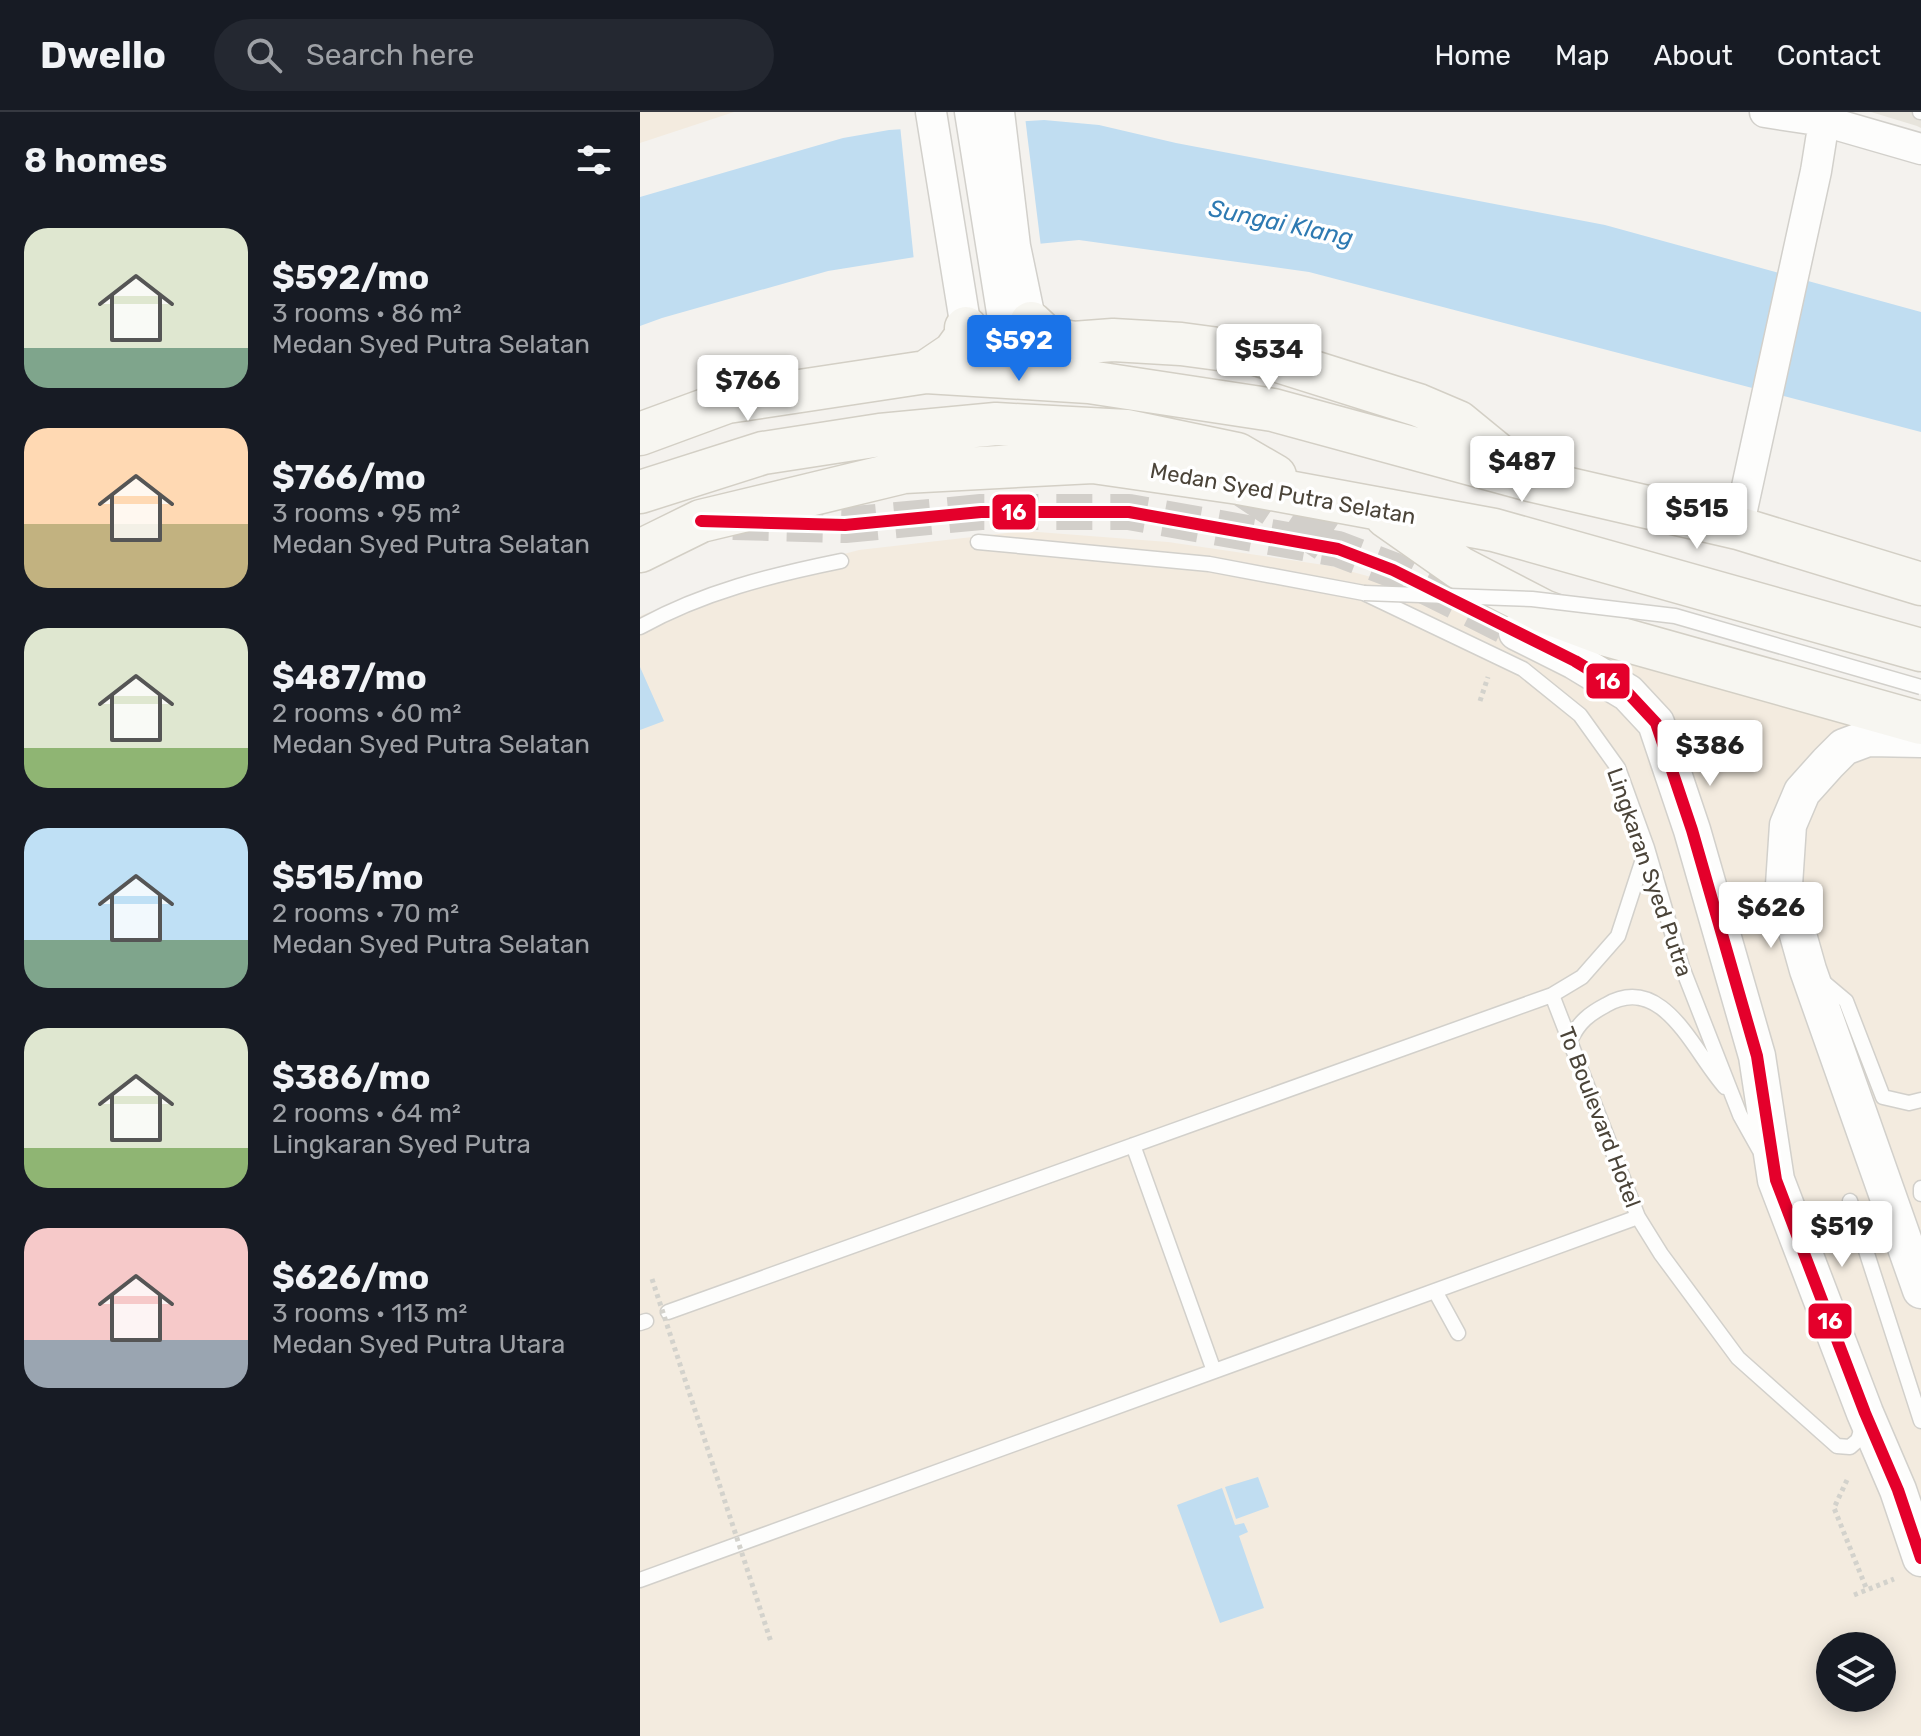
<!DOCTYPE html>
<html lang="en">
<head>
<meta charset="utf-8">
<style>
	body { margin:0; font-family:Rubik,sans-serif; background:#242831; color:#f1f3f6; height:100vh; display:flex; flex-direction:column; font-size:30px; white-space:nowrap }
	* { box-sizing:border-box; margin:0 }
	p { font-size:26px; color:#9ea1a6 }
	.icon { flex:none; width:44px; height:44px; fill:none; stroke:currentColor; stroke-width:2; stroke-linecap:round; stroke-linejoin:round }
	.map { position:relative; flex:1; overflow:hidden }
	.drawer { display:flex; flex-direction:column; background:#171b24; width:640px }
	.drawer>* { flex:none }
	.buttons { position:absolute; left:1176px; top:1520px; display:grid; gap:16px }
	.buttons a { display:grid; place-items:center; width:80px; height:80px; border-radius:50%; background:#171b24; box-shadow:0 4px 20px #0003; font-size:40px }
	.price { position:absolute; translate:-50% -68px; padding:0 18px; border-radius:8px; background:#fff; color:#222; font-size:26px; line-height:52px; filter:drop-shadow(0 2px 4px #0008) }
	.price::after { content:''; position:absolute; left:50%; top:48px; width:24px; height:18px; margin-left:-12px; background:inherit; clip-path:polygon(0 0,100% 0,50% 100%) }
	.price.selected { background:#1a73e8; color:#fff }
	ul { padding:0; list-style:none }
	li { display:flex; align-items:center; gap:24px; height:200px; padding:0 24px }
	li span { display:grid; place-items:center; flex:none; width:224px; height:160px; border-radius:24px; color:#555 }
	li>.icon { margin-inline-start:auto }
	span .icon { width:96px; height:96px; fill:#fffc; stroke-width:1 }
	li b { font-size:34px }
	h2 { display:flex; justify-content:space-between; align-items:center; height:96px; padding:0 24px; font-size:34px }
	header { display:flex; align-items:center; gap:48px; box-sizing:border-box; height:112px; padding:0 40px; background:#171b24; border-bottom:2px solid #363941 }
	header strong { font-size:38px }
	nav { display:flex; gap:44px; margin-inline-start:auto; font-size:28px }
	.search { width:560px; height:72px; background:#242831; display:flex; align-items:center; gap:20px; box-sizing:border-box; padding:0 28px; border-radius:44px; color:#9ea1a6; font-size:30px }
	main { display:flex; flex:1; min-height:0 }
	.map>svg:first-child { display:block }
	.residential { fill:#e7e4dc }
	.commercial { fill:#f3ebdf; fill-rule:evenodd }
	.water { fill:#c0ddf1 }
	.pier { fill:#f4f2ee }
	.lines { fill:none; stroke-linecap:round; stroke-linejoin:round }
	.tertiary-tunnel { stroke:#d2cfca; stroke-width:36; stroke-dasharray:36 18; stroke-linecap:butt }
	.secondary-tunnel { stroke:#d2cfca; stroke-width:42; stroke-dasharray:42 21; stroke-linecap:butt }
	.service-casing { stroke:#d2d0cb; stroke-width:17 }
	.minor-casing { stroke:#d2d0cb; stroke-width:33 }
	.tertiary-casing { stroke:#d2d0cb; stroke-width:39 }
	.secondary-casing { stroke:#d3cfc5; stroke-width:45 }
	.path { stroke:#d3d2cc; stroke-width:5; stroke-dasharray:4 4; stroke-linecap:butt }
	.service { stroke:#fdfdfc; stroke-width:14 }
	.minor { stroke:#fdfdfc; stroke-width:30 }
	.tertiary { stroke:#fdfdfc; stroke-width:36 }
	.secondary { stroke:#f7f6f1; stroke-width:42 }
	.service-bridge-casing { stroke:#d2d0cb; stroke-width:17; stroke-linecap:butt }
	.path-bridge { stroke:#d3d2cc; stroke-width:5; stroke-dasharray:4 4; stroke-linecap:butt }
	.service-bridge { stroke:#fdfdfc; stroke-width:14 }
	.bus-1-casing { stroke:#fff; stroke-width:18 }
	.bus-1 { stroke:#e4002b; stroke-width:12 }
	.labels { text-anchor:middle; stroke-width:7; stroke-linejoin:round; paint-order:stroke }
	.street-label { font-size:22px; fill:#4b4439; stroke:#fff }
	.water-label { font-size:24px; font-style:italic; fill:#2e7ab2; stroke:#fff }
	.line-badge { stroke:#fff; stroke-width:3 }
	.badge-label { font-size:22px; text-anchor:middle; font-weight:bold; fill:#fff }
</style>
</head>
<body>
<header>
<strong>Dwello</strong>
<div class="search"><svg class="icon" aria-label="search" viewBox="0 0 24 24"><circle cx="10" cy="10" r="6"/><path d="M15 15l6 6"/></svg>Search here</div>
<nav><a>Home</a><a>Map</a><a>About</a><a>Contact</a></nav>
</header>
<main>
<section class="drawer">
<h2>8 homes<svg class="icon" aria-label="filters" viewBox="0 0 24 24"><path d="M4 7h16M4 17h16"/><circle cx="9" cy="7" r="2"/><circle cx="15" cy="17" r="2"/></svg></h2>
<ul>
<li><span style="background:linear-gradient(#dfe7d0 75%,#7fa58c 0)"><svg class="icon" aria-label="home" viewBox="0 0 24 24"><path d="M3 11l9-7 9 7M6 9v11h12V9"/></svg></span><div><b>$592/mo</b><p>3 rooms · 86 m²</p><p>Medan Syed Putra Selatan</p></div></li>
<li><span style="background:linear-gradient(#ffd9b3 60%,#c2b280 0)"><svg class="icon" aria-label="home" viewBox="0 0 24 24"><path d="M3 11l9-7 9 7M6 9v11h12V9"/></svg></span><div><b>$766/mo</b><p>3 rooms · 95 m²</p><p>Medan Syed Putra Selatan</p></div></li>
<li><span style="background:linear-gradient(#dfe7d0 75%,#8fb573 0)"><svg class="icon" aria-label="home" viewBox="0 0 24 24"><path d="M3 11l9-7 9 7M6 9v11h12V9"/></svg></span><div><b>$487/mo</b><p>2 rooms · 60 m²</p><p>Medan Syed Putra Selatan</p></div></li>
<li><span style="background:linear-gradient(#bfe0f5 70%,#7fa58c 0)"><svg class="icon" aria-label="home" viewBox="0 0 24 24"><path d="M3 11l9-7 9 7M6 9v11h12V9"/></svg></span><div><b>$515/mo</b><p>2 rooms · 70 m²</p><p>Medan Syed Putra Selatan</p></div></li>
<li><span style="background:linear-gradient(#dfe7d0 75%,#8fb573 0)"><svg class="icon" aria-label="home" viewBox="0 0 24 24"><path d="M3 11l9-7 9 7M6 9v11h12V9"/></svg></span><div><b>$386/mo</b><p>2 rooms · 64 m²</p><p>Lingkaran Syed Putra</p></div></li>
<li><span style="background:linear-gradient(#f6c9c9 70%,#9aa5b1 0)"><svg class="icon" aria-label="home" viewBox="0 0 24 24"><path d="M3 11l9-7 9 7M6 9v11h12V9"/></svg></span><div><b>$626/mo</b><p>3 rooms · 113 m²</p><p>Medan Syed Putra Utara</p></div></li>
</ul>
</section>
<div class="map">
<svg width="1281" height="1624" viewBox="0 0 1281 1624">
	<rect width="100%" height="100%" fill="#f4f2ee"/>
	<path class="residential" d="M1231,0H1281V16L1277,14Z"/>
	<path class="commercial" d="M0,0H94L0,31Z
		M385,419L528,430L691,454L858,500L1194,604L1281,623V1624H0V504L57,481L219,438ZM1190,1534H1242V1586H1190Z"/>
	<path class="water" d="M404,8L459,13L536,31L965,113L1281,200V320L669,160L439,128L300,141L188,159L22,206L0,214V85L203,26L249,18Z
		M0,555L24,609L0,618Z
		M618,1365L629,1395L596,1407L585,1375Z
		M582,1376L595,1413L604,1411L608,1420L599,1424L624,1496L580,1511L537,1393Z"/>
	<path class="pier" d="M385,5L401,135L274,149L260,13Z"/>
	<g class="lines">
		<path class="tertiary-tunnel" d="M93,410L205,413L341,400H489L698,437L753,458L877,520"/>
		<path class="secondary-tunnel" d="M599,371L698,437"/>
		<defs>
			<path id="service" d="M1280,0H1281
				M338,430L569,452L724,481L883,557L940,603L978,656L1007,736L1042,855L1100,1003L1119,1037
				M0,515C63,480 132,463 201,449
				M1181,868L1206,889L1243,985L1269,991L1281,988
				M912,883L998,1105L1021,1142L1098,1246L1197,1334L1210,1335L1218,1328L1223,1313
				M931,927C939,910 949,902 966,893C1023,860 1053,939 1085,975
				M493,1033L574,1259
				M1281,1076V1082
				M1210,1089L1281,1309
				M795,1179L818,1221
				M28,1200L912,883L942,865L978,824L1006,738
				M0,1211L6,1209
				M0,1468L998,1105"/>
			<path id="minor" d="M291,0L326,216
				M330,0L364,213
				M359,0L375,134L391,211
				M1125,0L1184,9L1281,37
				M1098,416L1176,59L1184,9"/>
			<path id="tertiary" d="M877,520L935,549L988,581L1016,611L1052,718L1117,944L1136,1068L1225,1301L1258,1378L1281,1446
				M1281,627L1228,626L1204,635L1188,651L1162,680L1148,713L1144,773L1168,858L1281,1178"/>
			<path id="secondary" d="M391,211L406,225L433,231L473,228L541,232L616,242L778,293L818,310L878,359
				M286,260L314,241L327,223L326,216
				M0,322L87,290L286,260L449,270L633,298L890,368L1098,416L1281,472
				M0,380L123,341L240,323L356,312L487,319L597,342L635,364
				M746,404L820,456L903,499L967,523L1281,611
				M0,439L61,409L264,360L453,350L599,371L854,418L1281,538"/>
		</defs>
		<use href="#service" class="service-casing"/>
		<use href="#minor" class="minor-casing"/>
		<use href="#tertiary" class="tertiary-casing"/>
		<use href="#secondary" class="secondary-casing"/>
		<path class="path" d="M840,589L848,565
			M1207,1368L1194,1396L1227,1478
			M1214,1483L1254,1467"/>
		<use href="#service" class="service"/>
		<use href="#minor" class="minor"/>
		<use href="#tertiary" class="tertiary"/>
		<use href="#secondary" class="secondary"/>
		<defs>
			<path id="service-bridge" d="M724,481L892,487L1035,504L1281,575"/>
		</defs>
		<use href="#service-bridge" class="service-bridge-casing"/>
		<path class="path-bridge" d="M12,1167L131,1530"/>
		<use href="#service-bridge" class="service-bridge"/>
		<defs>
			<path id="bus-1" d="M61,409L205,413L341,400H489L698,437L753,458L935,549L988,581L1016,611L1052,718L1117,944L1136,1068L1225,1301L1258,1378L1281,1446"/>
		</defs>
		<use href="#bus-1" class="bus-1-casing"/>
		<use href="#bus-1" class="bus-1"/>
	</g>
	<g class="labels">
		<g class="street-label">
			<text transform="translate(643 381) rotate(10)" y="8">Medan Syed Putra Selatan</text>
			<text transform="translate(1010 760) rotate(71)" y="8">Lingkaran Syed Putra</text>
			<text transform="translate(960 1005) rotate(69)" y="8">To Boulevard Hotel</text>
		</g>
		<g class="water-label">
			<text transform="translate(641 111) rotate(12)" y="8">Sungai Klang</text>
		</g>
	</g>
	<g class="line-badge">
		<rect x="351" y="381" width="46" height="38" rx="8" fill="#e4002b"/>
		<rect x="945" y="550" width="46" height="38" rx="8" fill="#e4002b"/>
		<rect x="1167" y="1190" width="46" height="38" rx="8" fill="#e4002b"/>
	</g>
	<g class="badge-label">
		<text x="374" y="408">16</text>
		<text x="968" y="577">16</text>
		<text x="1190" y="1217">16</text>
	</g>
</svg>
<div class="buttons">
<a><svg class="icon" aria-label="layers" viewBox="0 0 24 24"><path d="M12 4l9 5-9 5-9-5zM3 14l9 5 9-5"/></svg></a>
</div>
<b class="price selected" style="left:379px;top:271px">$592</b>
<b class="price" style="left:629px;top:280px">$534</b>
<b class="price" style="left:108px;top:311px">$766</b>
<b class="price" style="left:882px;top:392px">$487</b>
<b class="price" style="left:1057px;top:439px">$515</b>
<b class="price" style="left:1070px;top:676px">$386</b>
<b class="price" style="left:1131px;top:838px">$626</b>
<b class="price" style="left:1202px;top:1157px">$519</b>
</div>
</main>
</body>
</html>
